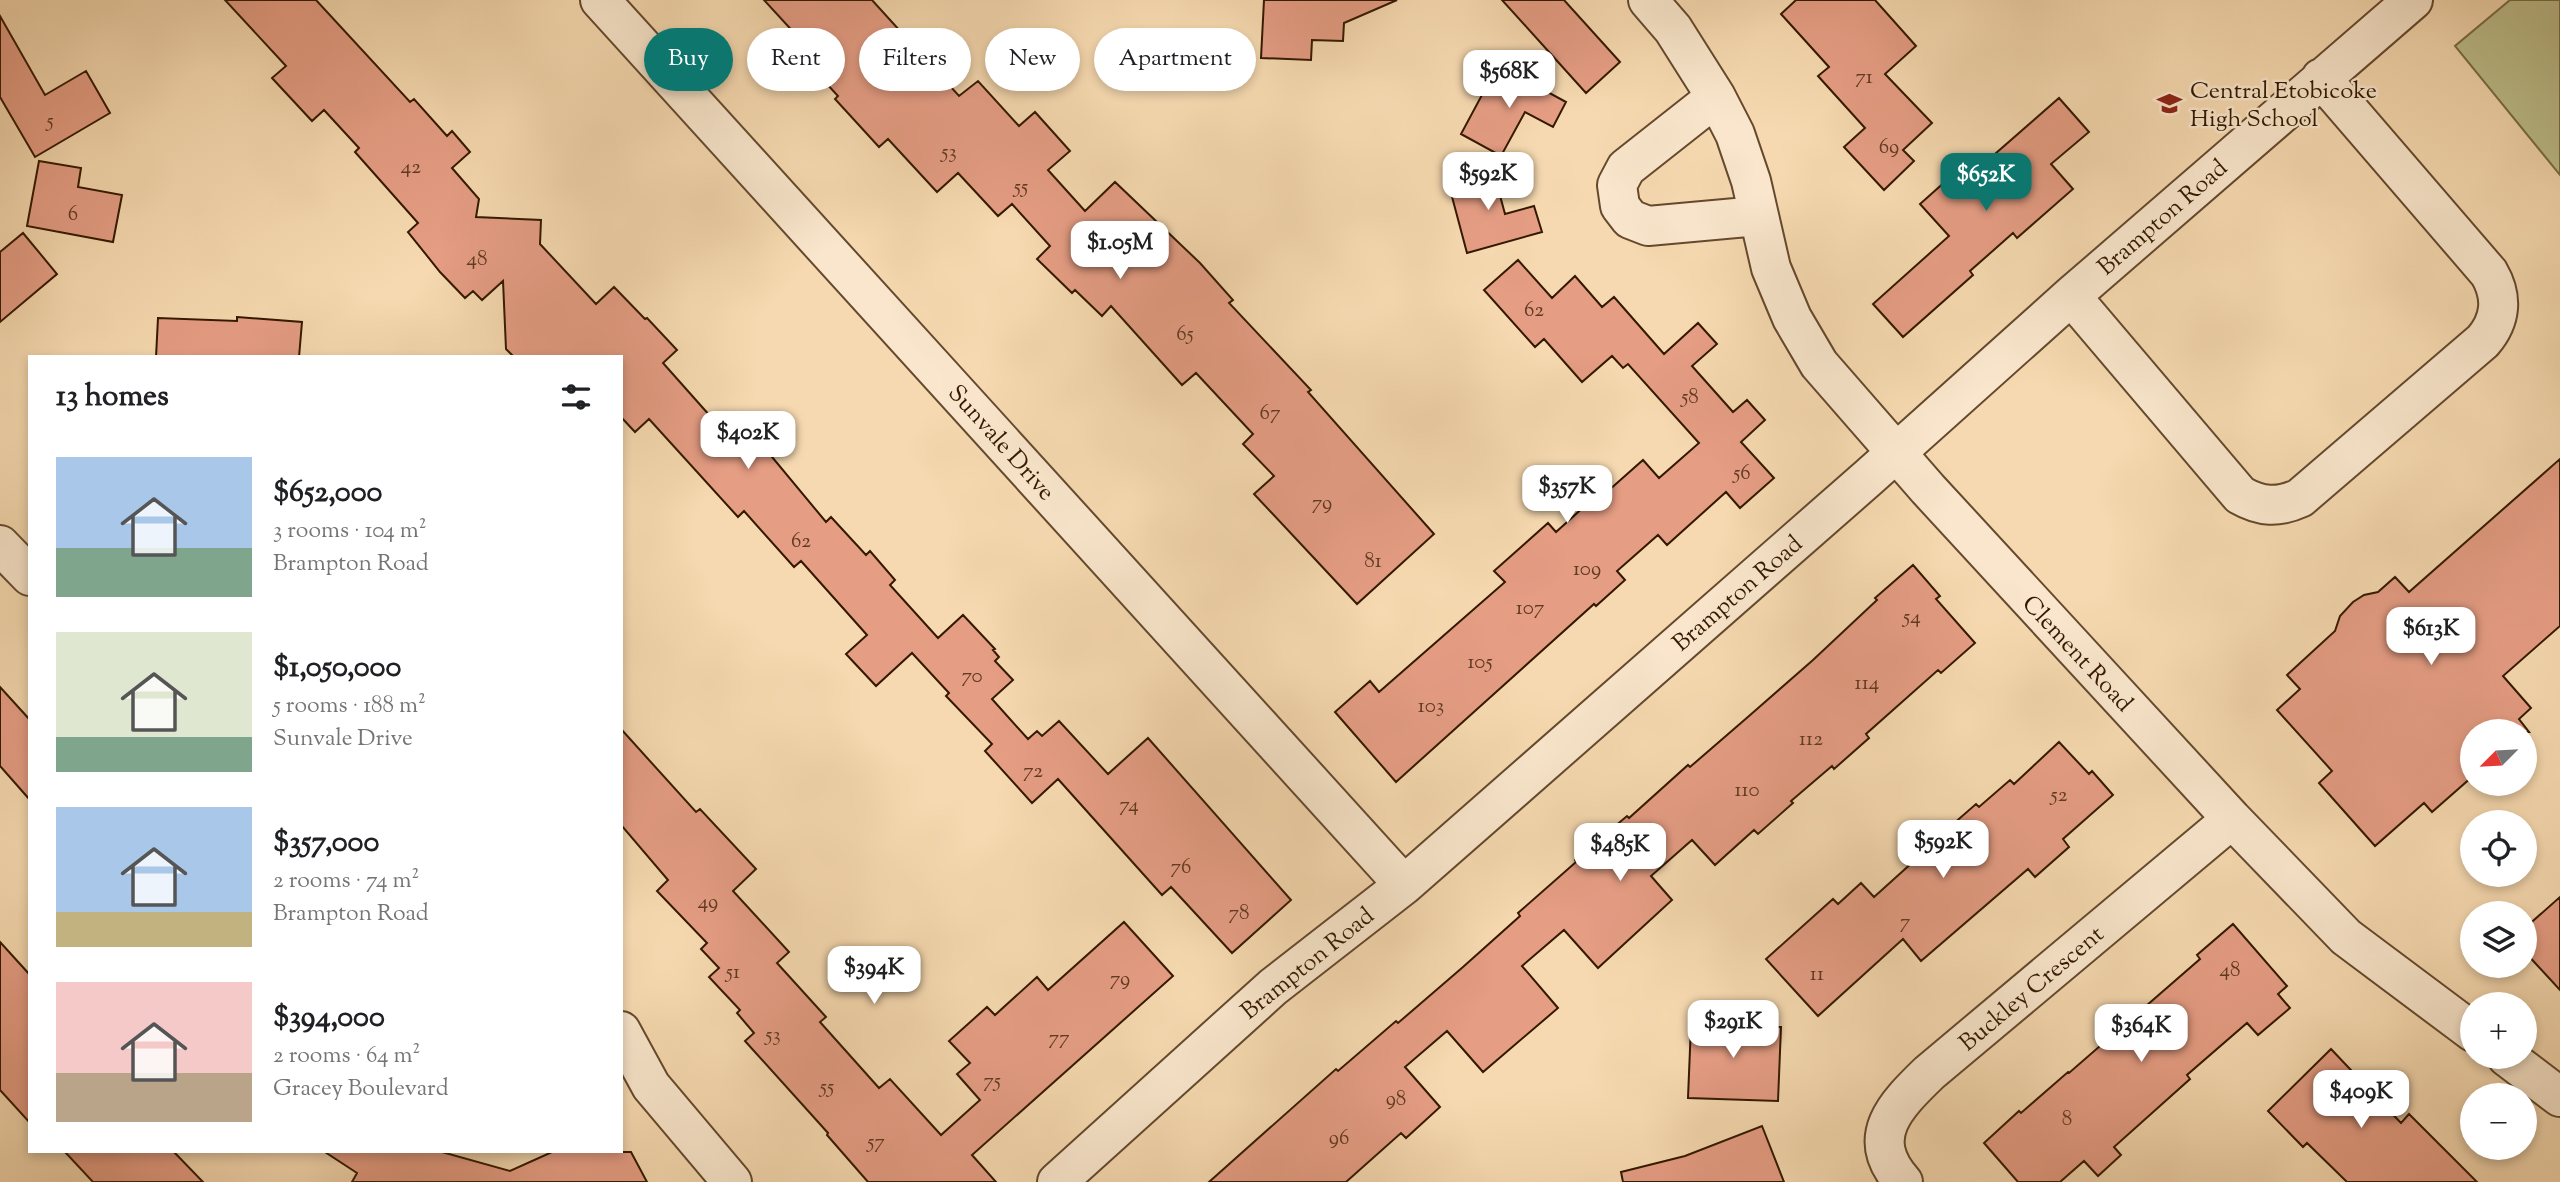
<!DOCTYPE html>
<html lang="en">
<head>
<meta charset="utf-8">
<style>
	body { margin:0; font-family:"Sorts Mill Goudy",serif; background:#f2f2f2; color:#202124; height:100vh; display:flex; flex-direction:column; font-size:26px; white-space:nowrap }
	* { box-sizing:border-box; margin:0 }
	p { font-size:23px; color:#757577 }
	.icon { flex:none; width:38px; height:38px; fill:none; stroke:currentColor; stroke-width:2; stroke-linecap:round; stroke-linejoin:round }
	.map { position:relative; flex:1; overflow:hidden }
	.drawer { position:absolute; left:28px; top:355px; width:595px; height:798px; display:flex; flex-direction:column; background:#fff; border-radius:0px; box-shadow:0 4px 10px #0003 }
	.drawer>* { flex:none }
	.top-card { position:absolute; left:644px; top:28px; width:665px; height:63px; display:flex; gap:14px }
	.needle { width:46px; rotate:246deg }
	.fabs { position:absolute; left:2460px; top:719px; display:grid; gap:14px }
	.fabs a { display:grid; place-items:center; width:77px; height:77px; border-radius:50%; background:#fff; box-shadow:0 4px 10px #0003; font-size:35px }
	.price { position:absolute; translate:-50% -60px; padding:0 16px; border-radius:14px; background:#fff; color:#222; font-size:23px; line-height:46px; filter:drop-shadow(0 2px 4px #0008) }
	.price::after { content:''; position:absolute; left:50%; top:42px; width:21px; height:16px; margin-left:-10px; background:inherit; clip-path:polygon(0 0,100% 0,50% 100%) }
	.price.active { background:#0f766e; color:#fff }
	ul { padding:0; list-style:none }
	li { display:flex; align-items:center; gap:21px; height:175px; padding:0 28px }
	li span { display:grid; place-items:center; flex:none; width:196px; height:140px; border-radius:0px; color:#555 }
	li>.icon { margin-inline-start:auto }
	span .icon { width:84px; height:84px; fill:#fffc; stroke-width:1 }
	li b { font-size:30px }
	h2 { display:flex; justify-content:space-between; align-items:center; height:84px; padding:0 28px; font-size:30px }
	.tag { padding:0 24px; border-radius:32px; background:#fff; box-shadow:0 4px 10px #0003; font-size:24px; line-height:63px }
	.tag.active { background:#0f766e; color:#fff }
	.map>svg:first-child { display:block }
	.green { fill:#bdbf8b; stroke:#786c46; stroke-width:2 }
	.building { fill:#e59d84; stroke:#331901; stroke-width:2 }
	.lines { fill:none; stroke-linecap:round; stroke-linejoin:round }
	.minor-casing { stroke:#64492d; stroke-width:42 }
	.minor { stroke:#f9e6cc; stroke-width:38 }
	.labels { text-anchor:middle; stroke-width:5; stroke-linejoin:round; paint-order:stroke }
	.number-label { font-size:21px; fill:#603a22 }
	.poi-label { font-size:24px; fill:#331901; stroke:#f9e6cc; text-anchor:start }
	.street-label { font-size:24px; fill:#331901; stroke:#f9e6cc }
</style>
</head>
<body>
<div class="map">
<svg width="2560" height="1182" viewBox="0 0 2560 1182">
	<rect width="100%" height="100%" fill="#f6d9b0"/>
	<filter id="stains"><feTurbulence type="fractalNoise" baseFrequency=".00286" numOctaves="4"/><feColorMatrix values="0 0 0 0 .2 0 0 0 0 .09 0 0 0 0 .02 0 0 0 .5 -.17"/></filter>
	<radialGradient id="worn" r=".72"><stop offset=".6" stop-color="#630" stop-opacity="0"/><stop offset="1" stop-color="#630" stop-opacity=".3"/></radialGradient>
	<path class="green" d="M2510,0H2560V175L2455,46Z"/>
	<path class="building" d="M225,0H316L410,102L414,99L447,136L452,131L470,152L452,168L479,199L476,217L541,220L540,244L596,304L614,287L645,319L647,318L677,350L663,363L743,453L758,440L826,522L831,517L866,555L870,551L895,580L890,585L938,638L963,615L995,649L993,650L999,657L995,661L1013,680L992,699L1028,739L1037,731L1042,736L1059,721L1108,774L1148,738L1291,900L1232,953L1171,887L1162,895L1058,779L1032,803L985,751L992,744L946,696L949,693L912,653L876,686L846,654L867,635L801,561L794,567L744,511L738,517L649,419L635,432L621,417V357H514L506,349L503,281L482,300L473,291L465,298L440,272L408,232L418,223L355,152L359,148L324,110L312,121L272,78L286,66Z
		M764,0H872L959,96L978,81L1019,126L1035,112L1070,151L1048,170L1085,211L1115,182L1200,263L1233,300L1229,303L1311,390L1308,392L1434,534L1357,604L1254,494L1274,476L1243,444L1253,434L1196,373L1182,385L1111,306L1102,316L1075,290L1072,293L1037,259L1050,246L1012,204L998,216L958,173L937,192L888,139L879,147L835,99L838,96L790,44L798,37Z
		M1264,0H1397L1344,23L1343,41L1312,40L1311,60L1261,58Z
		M1502,0H1564L1620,62L1586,93Z
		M1796,0H1875L1916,46L1885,74L1932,123L1903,150L1914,161L1884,190L1844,147L1865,128L1818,76L1829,67L1781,14Z
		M0,16L45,95L86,71L110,113L35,157L0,97Z
		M1498,65L1566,102L1553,127L1525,112L1501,156L1461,134Z
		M2059,98L2089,132L2051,164L2073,189L2017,238L2013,233L1970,271L1973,275L1903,337L1873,304L1949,236L1920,204L1956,172L1964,181Z
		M39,161L81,168L78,187L122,195L113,242L27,226Z
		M1492,166L1505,214L1534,206L1542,232L1467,253L1447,178Z
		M23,233L57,274L0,322V252Z
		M1518,260L1552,298L1575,276L1602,307L1614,297L1664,354L1698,323L1717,344L1692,366L1733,412L1747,400L1765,420L1741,442L1774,478L1740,508L1726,492L1667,545L1658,535L1617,571L1625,580L1596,606L1594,604L1396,782L1335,712L1370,681L1379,692L1505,582L1494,571L1548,523L1556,532L1587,504L1590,507L1643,460L1659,478L1699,443L1628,364L1623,368L1612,356L1582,382L1544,339L1535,347L1484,290Z
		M237,317L302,322L299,357H156L158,318L237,321Z
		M2560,459V626L2503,676L2531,708L2519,719L2529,732H2473V776L2432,812L2424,803L2375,846L2319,783L2332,771L2277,710L2300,689L2287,675L2335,631L2340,616L2353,602L2364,595L2378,592L2395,577L2409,592Z
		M1913,565L1940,596L1936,599L1975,643L1941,673L1938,670L1866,734L1869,738L1834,769L1832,766L1791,801L1793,803L1758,834L1754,830L1715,865L1692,840L1651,876L1672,900L1598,968L1564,930L1522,966L1558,1008L1483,1072L1447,1031L1405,1067L1440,1107L1406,1138L1401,1133L1346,1182H1209L1336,1069L1338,1071L1396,1021L1398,1023L1463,967L1520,916L1518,913L1576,862L1575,860L1627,816L1629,818L1688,765L1690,767L1749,716L1813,660L1877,600L1875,598Z
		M0,687L30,720V800L0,766Z
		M621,729L696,812L700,809L756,869L733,891L789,952L777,963L826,1017L820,1022L879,1088L890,1079L941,1135L980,1100L957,1074L970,1063L949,1041L987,1007L995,1015L1037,977L1048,990L1124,922L1173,976L972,1155L996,1182H868L827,1135L828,1133L745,1041L754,1033L737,1013L740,1010L709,977L719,968L701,949L707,943L657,891L668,880L621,825Z
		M2059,742L2089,774L2092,771L2113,795L2063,839L2069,847L2035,877L2028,869L1921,961L1903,939L1818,1016L1766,959L1833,899L1838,904L1861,883L1874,897L1914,861L1913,859L1976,804L1979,807L2010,780L2014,784Z
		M2560,897V990L2525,952V928Z
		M2233,924L2287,986L2278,994L2290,1008L2258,1035L2247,1023L2187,1075L2190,1079L2114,1147L2121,1155L2098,1176L2084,1161L2060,1182H2018L1984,1143L2019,1111L2021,1113L2068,1072L2069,1073L2200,959L2197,955Z
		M0,942L30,975V1123L0,1090Z
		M1696,1008L1721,1009V1025L1781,1027L1778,1101L1688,1098L1691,1025H1695Z
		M2331,1049L2401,1123L2409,1114L2477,1182H2347L2307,1143L2303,1147L2268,1111Z
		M1762,1126L1784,1182H1623L1621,1172L1685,1156Z
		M65,1152H174L203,1182H93Z
		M325,1152H442L510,1171L552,1152H631L647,1182H352L357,1173Z"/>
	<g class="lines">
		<defs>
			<path id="minor" d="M600,0L1404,885
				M1648,0L1673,29L1716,97L1735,134L1751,181L1771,268L1792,318L1819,364L1928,489L2232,819L2346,937L2473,1032
				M1716,97L1626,168L1617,185L1620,206L1630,219L1648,226L1758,216
				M2071,296L2240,495C2261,507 2278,508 2300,498L2483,341C2501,320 2503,297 2489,273L2321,78
				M0,545L30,576
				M621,1031L651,1086L732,1182
				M2507,1057L2560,1097
				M1057,1182L1273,987L1404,885L1869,477L2071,296L2413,0
				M1903,1182C1863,1137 1896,1105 1929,1073L2232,819"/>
		</defs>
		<use href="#minor" class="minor-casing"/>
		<use href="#minor" class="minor"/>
	</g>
	<defs>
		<symbol id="school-bare" viewBox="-9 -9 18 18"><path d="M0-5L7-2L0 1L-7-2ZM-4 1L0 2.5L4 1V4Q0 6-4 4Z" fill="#8f2418" stroke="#f9e6cc" stroke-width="2.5" paint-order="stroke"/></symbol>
	</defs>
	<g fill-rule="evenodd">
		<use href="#school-bare" x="2152" y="86" width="35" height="35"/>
	</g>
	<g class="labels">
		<g class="number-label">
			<text x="1864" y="83">71</text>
			<text x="50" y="127">5</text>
			<text x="1889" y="153">69</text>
			<text x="949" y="158">53</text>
			<text x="411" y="173">42</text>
			<text x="1021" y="193">55</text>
			<text x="73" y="220">6</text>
			<text x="477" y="265">48</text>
			<text x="1534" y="316">62</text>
			<text x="1185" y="340">65</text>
			<text x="1690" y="403">58</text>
			<text x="1270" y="419">67</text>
			<text x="1742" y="479">56</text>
			<text x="1322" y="509">79</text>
			<text x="801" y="547">62</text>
			<text x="1373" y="567">81</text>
			<text x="1587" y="575">109</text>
			<text x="1530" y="614">107</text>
			<text x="1912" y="623">54</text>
			<text x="1480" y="668">105</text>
			<text x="972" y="682">70</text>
			<text x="1867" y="689">114</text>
			<text x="1431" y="712">103</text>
			<text x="1811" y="745">112</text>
			<text x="1033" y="777">72</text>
			<text x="1747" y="796">110</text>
			<text x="2059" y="801">52</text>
			<text x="1129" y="811">74</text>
			<text x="1181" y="873">76</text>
			<text x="708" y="908">49</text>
			<text x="1239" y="919">78</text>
			<text x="1905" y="928">7</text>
			<text x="2230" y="976">48</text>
			<text x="733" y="978">51</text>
			<text x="1817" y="980">11</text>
			<text x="1120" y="985">79</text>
			<text x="773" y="1041">53</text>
			<text x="1059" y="1044">77</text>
			<text x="992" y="1087">75</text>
			<text x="827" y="1093">55</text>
			<text x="1396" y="1105">98</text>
			<text x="2067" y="1125">8</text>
			<text x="1339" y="1144">96</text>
			<text x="876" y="1148">57</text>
		</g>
		<g class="poi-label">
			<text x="2190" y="98">Central Etobicoke<tspan x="2190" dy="28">High School</tspan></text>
		</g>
		<g class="street-label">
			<text transform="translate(2162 217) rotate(-41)" y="8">Brampton Road</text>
			<text transform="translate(1002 442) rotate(48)" y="8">Sunvale Drive</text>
			<text transform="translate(1737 593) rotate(-41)" y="8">Brampton Road</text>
			<text transform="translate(2078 653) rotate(47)" y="8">Clement Road</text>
			<text transform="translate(1307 963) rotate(-39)" y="8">Brampton Road</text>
			<text transform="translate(2031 988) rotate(-40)" y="8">Buckley Crescent</text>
		</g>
	</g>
	<rect width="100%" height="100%" filter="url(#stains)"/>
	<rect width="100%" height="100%" fill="url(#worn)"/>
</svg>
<div class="fabs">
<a><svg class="needle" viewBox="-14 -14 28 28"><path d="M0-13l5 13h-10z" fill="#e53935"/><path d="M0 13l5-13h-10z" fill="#757577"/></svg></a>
<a><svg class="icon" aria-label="locate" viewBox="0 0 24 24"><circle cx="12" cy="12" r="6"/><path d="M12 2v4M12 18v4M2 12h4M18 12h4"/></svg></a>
<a><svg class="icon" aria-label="layers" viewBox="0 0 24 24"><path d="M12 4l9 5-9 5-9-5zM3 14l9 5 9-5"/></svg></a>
<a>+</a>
<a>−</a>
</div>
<b class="price" style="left:1509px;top:110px">$568K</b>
<b class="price" style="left:1488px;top:212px">$592K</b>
<b class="price active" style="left:1986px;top:213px">$652K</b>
<b class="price" style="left:1120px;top:281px">$1.05M</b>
<b class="price" style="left:748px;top:471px">$402K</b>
<b class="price" style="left:1567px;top:525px">$357K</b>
<b class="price" style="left:2431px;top:667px">$613K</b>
<b class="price" style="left:1943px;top:880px">$592K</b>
<b class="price" style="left:1620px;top:883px">$485K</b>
<b class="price" style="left:874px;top:1006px">$394K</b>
<b class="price" style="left:1733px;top:1060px">$291K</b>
<b class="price" style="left:2141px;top:1064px">$364K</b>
<b class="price" style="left:2361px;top:1130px">$409K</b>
<div class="top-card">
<a class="tag active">Buy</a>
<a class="tag">Rent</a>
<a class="tag">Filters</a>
<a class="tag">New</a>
<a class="tag">Apartment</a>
</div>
<section class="drawer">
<h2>13 homes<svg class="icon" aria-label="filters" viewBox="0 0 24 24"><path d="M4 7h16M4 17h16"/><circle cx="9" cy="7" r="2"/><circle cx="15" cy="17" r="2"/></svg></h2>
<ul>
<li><span style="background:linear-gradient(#a9c7e8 65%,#7fa58c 0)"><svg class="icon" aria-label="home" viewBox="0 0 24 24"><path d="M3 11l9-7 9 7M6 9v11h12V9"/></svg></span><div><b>$652,000</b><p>3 rooms · 104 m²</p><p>Brampton Road</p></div></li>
<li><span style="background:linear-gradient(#dfe7d0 75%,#7fa58c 0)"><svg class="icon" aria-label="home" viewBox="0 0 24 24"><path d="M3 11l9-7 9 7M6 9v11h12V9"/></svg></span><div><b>$1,050,000</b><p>5 rooms · 188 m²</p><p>Sunvale Drive</p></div></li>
<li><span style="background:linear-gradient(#a9c7e8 75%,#c2b280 0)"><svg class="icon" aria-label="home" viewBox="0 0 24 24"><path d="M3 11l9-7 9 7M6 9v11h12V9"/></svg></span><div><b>$357,000</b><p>2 rooms · 74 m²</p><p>Brampton Road</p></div></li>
<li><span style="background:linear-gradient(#f6c9c9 65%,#b9a48a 0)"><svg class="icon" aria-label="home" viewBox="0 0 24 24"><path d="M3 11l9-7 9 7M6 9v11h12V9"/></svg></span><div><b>$394,000</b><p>2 rooms · 64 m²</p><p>Gracey Boulevard</p></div></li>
</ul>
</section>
</div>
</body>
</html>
